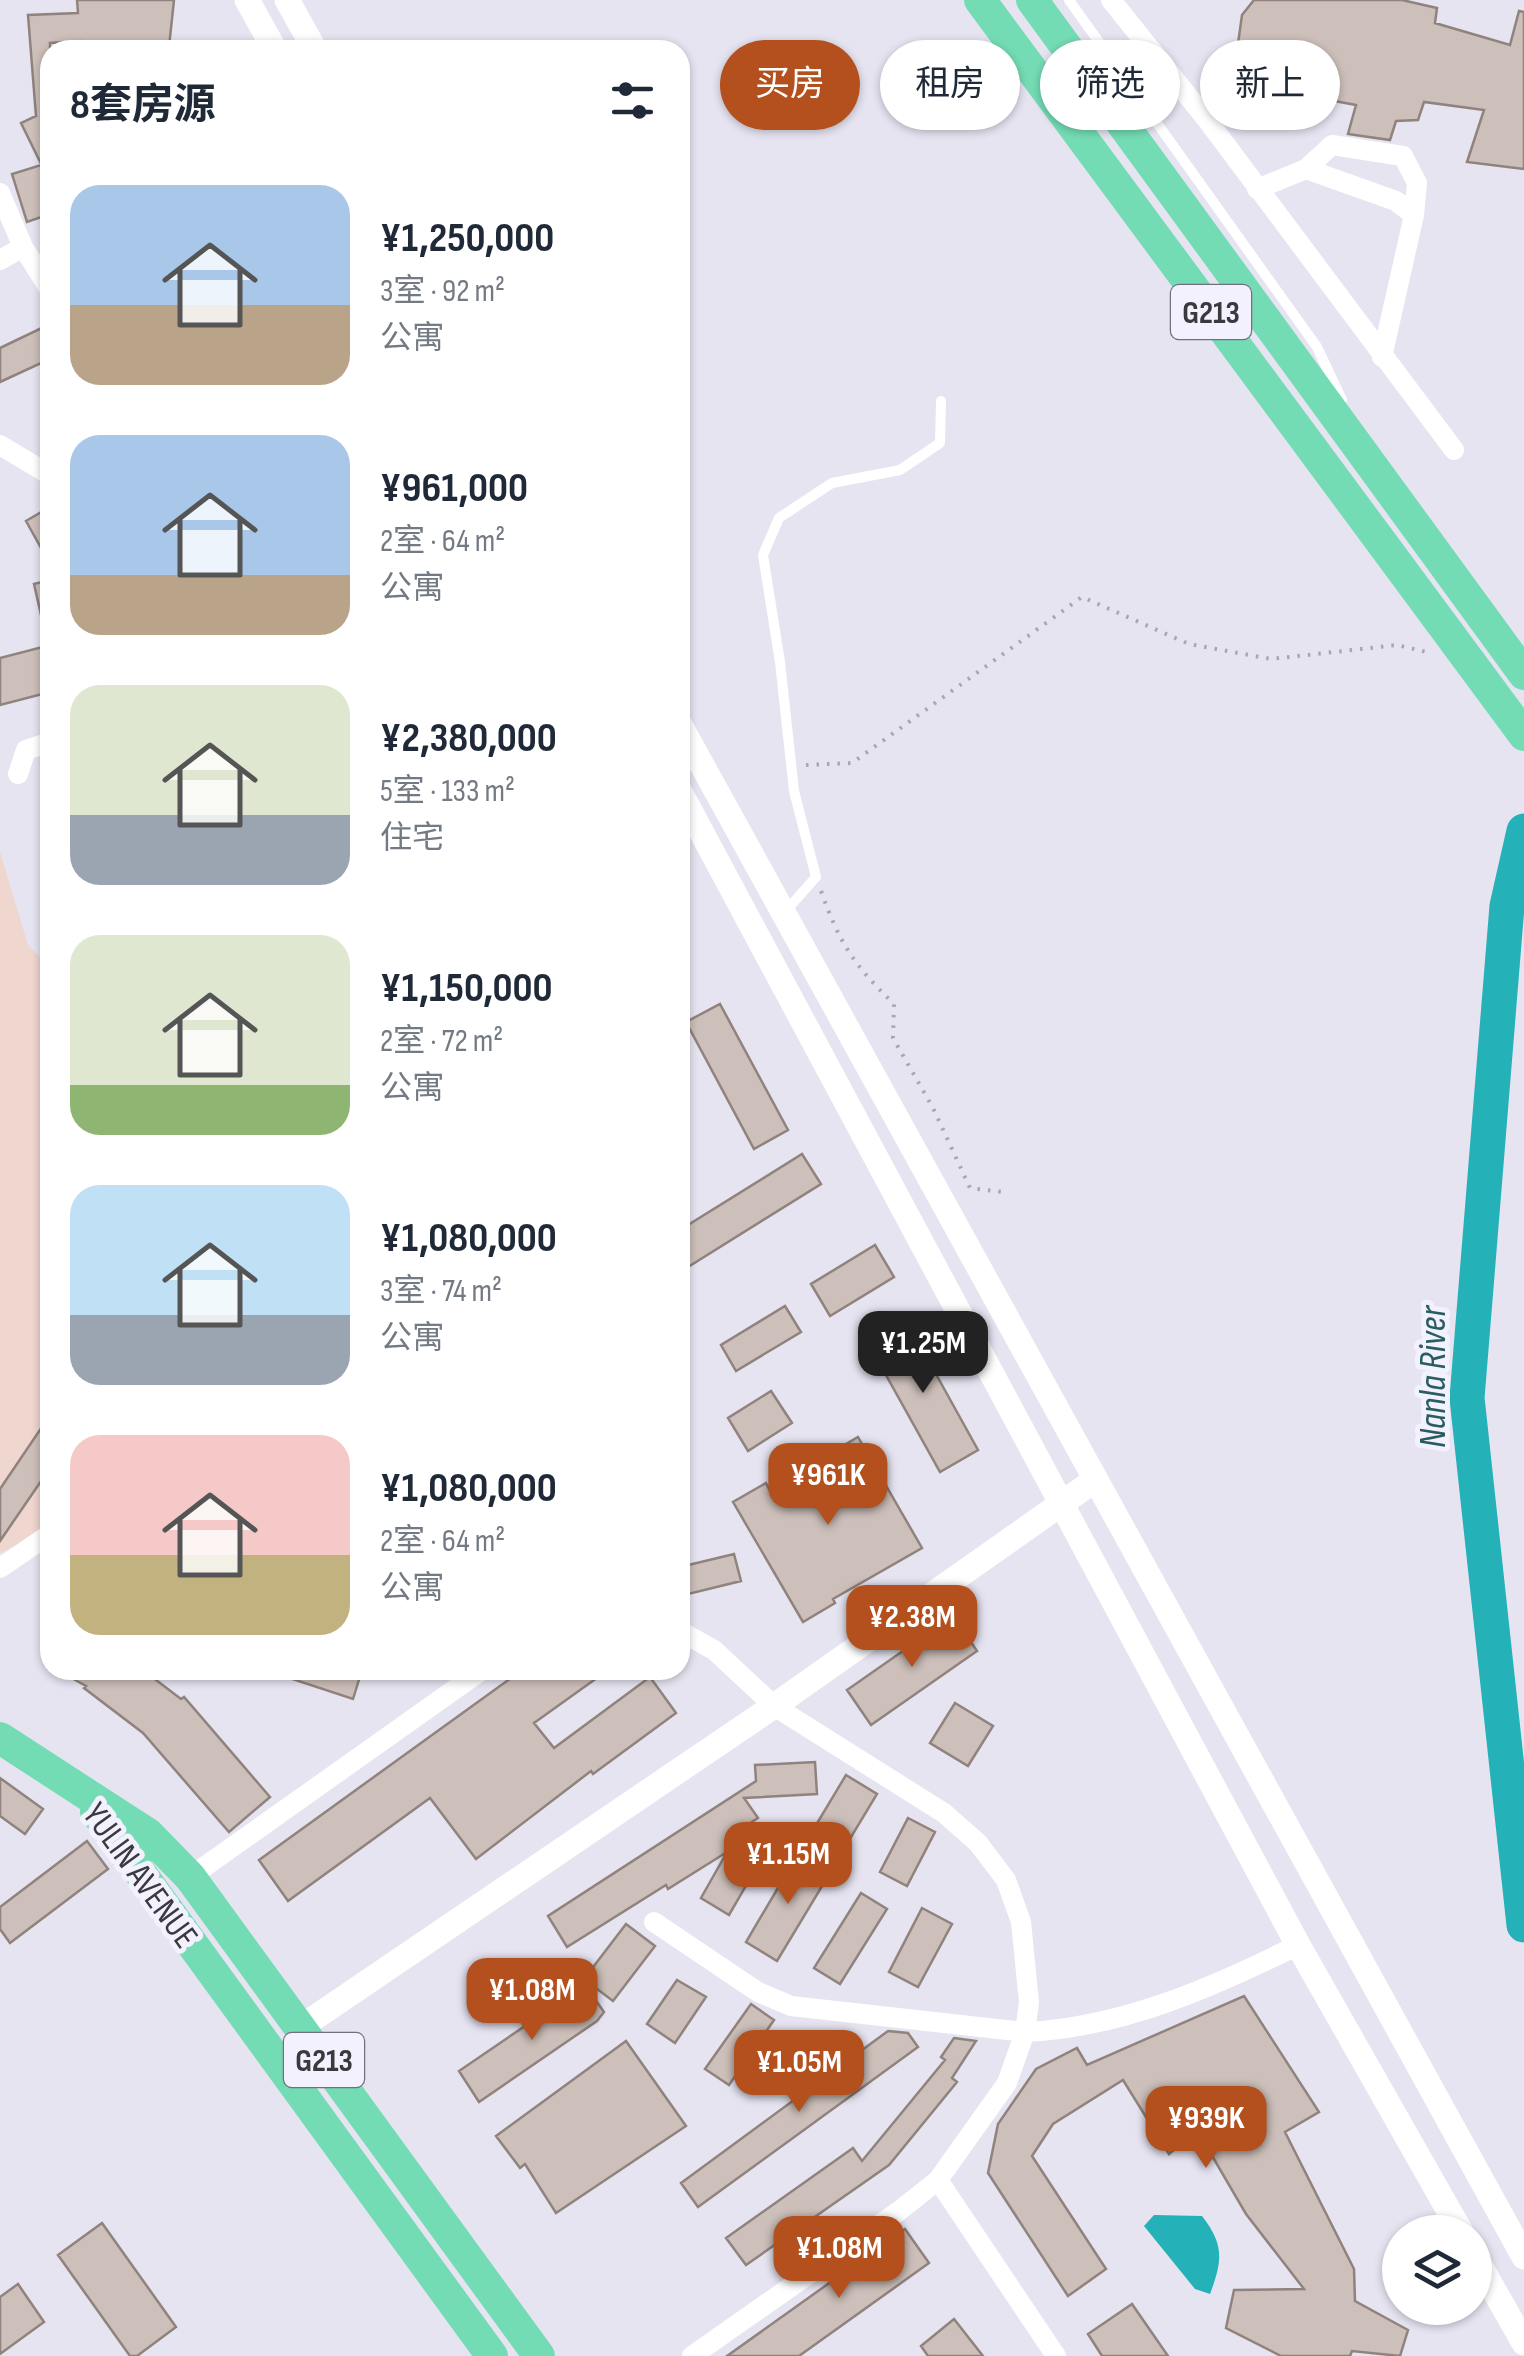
<!DOCTYPE html>
<html lang="zh">
<head>
<meta charset="utf-8">
<style>
	body { margin:0; font-family:"Sofia Sans Condensed","Noto Sans SC",sans-serif; background:#f6f6f7; color:#1f2937; height:100vh; display:flex; flex-direction:column; font-size:38px; white-space:nowrap }
	* { box-sizing:border-box; margin:0 }
	p { font-size:32px; color:#747a83 }
	.icon { flex:none; width:55px; height:55px; fill:none; stroke:currentColor; stroke-width:2; stroke-linecap:round; stroke-linejoin:round }
	.map { position:relative; flex:1; overflow:hidden }
	.sheet { position:absolute; left:40px; top:40px; width:650px; height:1640px; display:flex; flex-direction:column; background:#fff; border-radius:30px; box-shadow:0 2px 8px #0004 }
	.sheet>* { flex:none }
	.banner { position:absolute; left:720px; top:40px; width:652px; height:90px; display:flex; gap:20px }
	.tools { position:absolute; left:1382px; top:2215px; display:grid; gap:20px }
	.tools a { display:grid; place-items:center; width:110px; height:110px; border-radius:50%; background:#fff; box-shadow:0 2px 8px #0004; font-size:50px }
	.price { position:absolute; translate:-50% -85px; padding:0 22px; border-radius:20px; background:#b4501d; color:#fff; font-size:32px; line-height:65px; filter:drop-shadow(0 2px 5px #0008) }
	.price::after { content:''; position:absolute; left:50%; top:60px; width:30px; height:22px; margin-left:-15px; background:inherit; clip-path:polygon(0 0,100% 0,50% 100%) }
	.price.selected { background:#222; color:#fff }
	ul { padding:0; list-style:none }
	li { display:flex; align-items:center; gap:30px; height:250px; padding:0 30px }
	li span { display:grid; place-items:center; flex:none; width:280px; height:200px; border-radius:30px; color:#555 }
	li>.icon { margin-inline-start:auto }
	span .icon { width:120px; height:120px; fill:#fffc; stroke-width:1 }
	li b { font-size:42px }
	h2 { display:flex; justify-content:space-between; align-items:center; height:120px; padding:0 30px; font-size:42px }
	.pill { padding:0 35px; border-radius:45px; background:#fff; box-shadow:0 2px 8px #0004; font-size:35px; line-height:90px }
	.pill.selected { background:#b4501d; color:#fff }
	.map>svg:first-child { display:block }
	.education { fill:#efd6ce }
	.water { fill:#24b1b8 }
	.lines { fill:none; stroke-linecap:round; stroke-linejoin:round }
	.river { stroke:#24b1b8; stroke-width:35 }
	.building { fill:#cdbfb9; stroke:#90837e; stroke-width:2.5 }
	.path { stroke:#a8a6b0; stroke-width:4; stroke-dasharray:2.5 8; stroke-linecap:butt }
	.service { stroke:#fff; stroke-width:10 }
	.minor { stroke:#fff; stroke-width:20 }
	.tertiary { stroke:#fff; stroke-width:25 }
	.trunk { stroke:#74dcb4; stroke-width:32 }
	.labels { text-anchor:middle; stroke-width:10; stroke-linejoin:round; paint-order:stroke }
	.shield { fill:#f3f1fe; stroke:#727078; stroke-width:2.5 }
	.shield-label { font-size:32px; font-weight:bold; fill:#3a393e }
	.street-label { font-size:35px; fill:#3a393e; stroke:#f3f1fe }
	.water-label { font-size:38px; font-style:italic; fill:#285d61; stroke:#f3f1fe }
</style>
</head>
<body>
<div class="map">
<svg width="1524" height="2356" viewBox="0 0 1524 2356">
	<rect width="100%" height="100%" fill="#e6e4f1"/>
	<path class="education" d="M0,852L28,945L50,967V1523L31,1538L0,1553Z"/>
	<path class="water" d="M1154,2215L1202,2216C1225,2246 1222,2261 1210,2294L1195,2289L1144,2226Z"/>
	<g class="lines">
		<path class="river" d="M1524,831L1507,906L1467,1398L1524,1925"/>
	</g>
	<path class="building" d="M77,0H174L169,47L122,42L80,45V41L50,43V182L21,123L36,116L28,15L78,13Z
		M1254,0H1402L1437,8L1435,23L1510,45L1519,11L1524,12V169L1467,162L1484,110L1424,102L1418,120L1396,121L1390,140L1348,134L1356,105L1329,100L1337,75L1236,58L1242,15Z
		M41,165L50,191V214L27,222L12,174Z
		M50,324V359L0,382V348Z
		M50,507V564L26,521Z
		M50,580V627L44,628L34,584Z
		M50,645V692L0,705V658Z
		M720,1004L788,1130L754,1149L686,1022Z
		M802,1154L821,1184L680,1272V1230Z
		M875,1245L894,1277L830,1316L811,1284Z
		M785,1306L801,1332L736,1371L721,1345Z
		M906,1320L978,1450L940,1472L867,1341Z
		M771,1391L792,1423L748,1451L728,1418Z
		M50,1415V1468L0,1541V1489Z
		M858,1437L922,1548L833,1599L835,1603L803,1622L733,1502L766,1483L769,1489Z
		M734,1554L741,1581L680,1596V1567Z
		M953,1616L977,1651L871,1725L847,1690Z
		M57,1670H143L181,1699L184,1697L270,1797L229,1832L143,1733L84,1688L86,1686Z
		M275,1670H362L353,1699L274,1673Z
		M522,1670H608L534,1723L554,1748L650,1677L676,1713L593,1774L591,1771L476,1859L430,1798L288,1901L259,1860Z
		M955,1703L993,1726L968,1766L930,1743Z
		M815,1762L817,1794L744,1798L758,1818L735,1833L766,1851L729,1915L701,1898L727,1852L668,1889L666,1885L567,1947L548,1916L756,1781L755,1765Z
		M846,1775L877,1794L842,1852L810,1835Z
		M0,1778L43,1809L25,1834L0,1816Z
		M908,1818L935,1832L907,1886L880,1872Z
		M87,1841L108,1869L10,1943L0,1929V1907Z
		M798,1854L830,1873L777,1961L746,1942Z
		M861,1893L887,1909L840,1984L814,1968Z
		M922,1908L952,1924L918,1987L889,1972Z
		M626,1924L655,1946L613,2001L584,1979Z
		M677,1980L706,1997L675,2043L647,2024Z
		M585,1985L604,2012L597,2021L479,2102L459,2071Z
		M1244,1996L1319,2112L1285,2132L1354,2269L1355,2301L1408,2330L1400,2356L1352,2351L1350,2356H1281L1226,2328L1234,2290L1304,2289L1246,2214L1197,2130L1169,2154L1123,2080L1053,2124L1032,2156L1106,2269L1068,2296L988,2173L998,2124L1036,2069L1077,2048L1087,2065Z
		M751,2004L774,2020L729,2085L705,2069Z
		M888,2031L908,2033L918,2047L698,2207L681,2183Z
		M954,2038L976,2041L952,2078L957,2082L889,2165L746,2265L726,2238L853,2148L862,2161L945,2060L941,2057Z
		M626,2041L686,2126L556,2213L525,2164L520,2168L496,2136Z
		M102,2223L176,2327L137,2356H130L58,2255Z
		M905,2229L929,2263L799,2356H727Z
		M18,2284L44,2322L0,2354V2297Z
		M1132,2304L1168,2356H1102L1088,2334Z
		M954,2319L983,2356H928L921,2346Z"/>
	<g class="lines">
		<path class="path" d="M806,765L852,763L1082,597L1189,644L1271,659L1397,645L1431,653
			M821,891C840,944 853,964 894,1004L893,1038L933,1108L970,1188L1002,1192"/>
		<path class="service" d="M1069,0L1317,347L1342,400
			M784,913L816,877L794,791L780,662L763,555L779,518L832,483L900,470L940,443L941,401"/>
		<path class="minor" d="M1111,0L1208,121L1454,450
			M1306,169L1332,145L1403,156L1417,183L1414,215
			M1257,189L1306,169L1396,201L1414,215L1382,357
			M0,193L23,247L50,290
			M0,260L23,247
			M0,445L50,475
			M18,774L26,750L50,742
			M0,1568L50,1534
			M680,1631L714,1650L774,1706L944,1813L978,1843L1006,1880L1021,1922L1029,2002L1025,2032L1007,2083L938,2180L899,2211L692,2356
			M190,1877L482,1670
			M654,1922L758,1992L791,2006L1025,2032C1121,2028 1214,1987 1298,1945
			M938,2180L1056,2356"/>
		<path class="tertiary" d="M247,0L275,50
			M287,0L315,50
			M680,725L1524,2257
			M680,792L1298,1945L1461,2232
			M301,2027L774,1706L1095,1480
			M1475,2257L1524,2343"/>
		<path class="trunk" d="M980,0L1524,735
			M1032,0L1524,674
			M0,1738L148,1834L190,1877L539,2356
			M96,1812L492,2356"/>
	</g>
	<g class="labels">
		<g class="shield">
			<rect x="1171" y="285" width="80" height="54" rx="8"/>
			<rect x="284" y="2033" width="80" height="54" rx="8"/>
		</g>
		<g class="shield-label">
			<text x="1211" y="323">G213</text>
			<text x="324" y="2071">G213</text>
		</g>
		<g class="street-label">
			<text transform="translate(141 1875) rotate(54)" y="12">YULIN AVENUE</text>
		</g>
		<g class="water-label">
			<text transform="translate(1432 1377) rotate(-90)" y="13">Nanla River</text>
		</g>
	</g>
</svg>
<div class="tools">
<a><svg class="icon" aria-label="layers" viewBox="0 0 24 24"><path d="M12 4l9 5-9 5-9-5zM3 14l9 5 9-5"/></svg></a>
</div>
<b class="price selected" style="left:923px;top:1396px">¥1.25M</b>
<b class="price" style="left:828px;top:1528px">¥961K</b>
<b class="price" style="left:912px;top:1670px">¥2.38M</b>
<b class="price" style="left:788px;top:1907px">¥1.15M</b>
<b class="price" style="left:532px;top:2043px">¥1.08M</b>
<b class="price" style="left:799px;top:2115px">¥1.05M</b>
<b class="price" style="left:1206px;top:2171px">¥939K</b>
<b class="price" style="left:839px;top:2301px">¥1.08M</b>
<div class="banner">
<a class="pill selected">买房</a>
<a class="pill">租房</a>
<a class="pill">筛选</a>
<a class="pill">新上</a>
</div>
<section class="sheet">
<h2>8套房源<svg class="icon" aria-label="filters" viewBox="0 0 24 24"><path d="M4 7h16M4 17h16"/><circle cx="9" cy="7" r="2"/><circle cx="15" cy="17" r="2"/></svg></h2>
<ul>
<li><span style="background:linear-gradient(#a9c7e8 60%,#b9a48a 0)"><svg class="icon" aria-label="home" viewBox="0 0 24 24"><path d="M3 11l9-7 9 7M6 9v11h12V9"/></svg></span><div><b>¥1,250,000</b><p>3室 · 92 m²</p><p>公寓</p></div></li>
<li><span style="background:linear-gradient(#a9c7e8 70%,#b9a48a 0)"><svg class="icon" aria-label="home" viewBox="0 0 24 24"><path d="M3 11l9-7 9 7M6 9v11h12V9"/></svg></span><div><b>¥961,000</b><p>2室 · 64 m²</p><p>公寓</p></div></li>
<li><span style="background:linear-gradient(#dfe7d0 65%,#9aa5b1 0)"><svg class="icon" aria-label="home" viewBox="0 0 24 24"><path d="M3 11l9-7 9 7M6 9v11h12V9"/></svg></span><div><b>¥2,380,000</b><p>5室 · 133 m²</p><p>住宅</p></div></li>
<li><span style="background:linear-gradient(#dfe7d0 75%,#8fb573 0)"><svg class="icon" aria-label="home" viewBox="0 0 24 24"><path d="M3 11l9-7 9 7M6 9v11h12V9"/></svg></span><div><b>¥1,150,000</b><p>2室 · 72 m²</p><p>公寓</p></div></li>
<li><span style="background:linear-gradient(#bfe0f5 65%,#9aa5b1 0)"><svg class="icon" aria-label="home" viewBox="0 0 24 24"><path d="M3 11l9-7 9 7M6 9v11h12V9"/></svg></span><div><b>¥1,080,000</b><p>3室 · 74 m²</p><p>公寓</p></div></li>
<li><span style="background:linear-gradient(#f6c9c9 60%,#c2b280 0)"><svg class="icon" aria-label="home" viewBox="0 0 24 24"><path d="M3 11l9-7 9 7M6 9v11h12V9"/></svg></span><div><b>¥1,080,000</b><p>2室 · 64 m²</p><p>公寓</p></div></li>
</ul>
</section>
</div>
</body>
</html>
